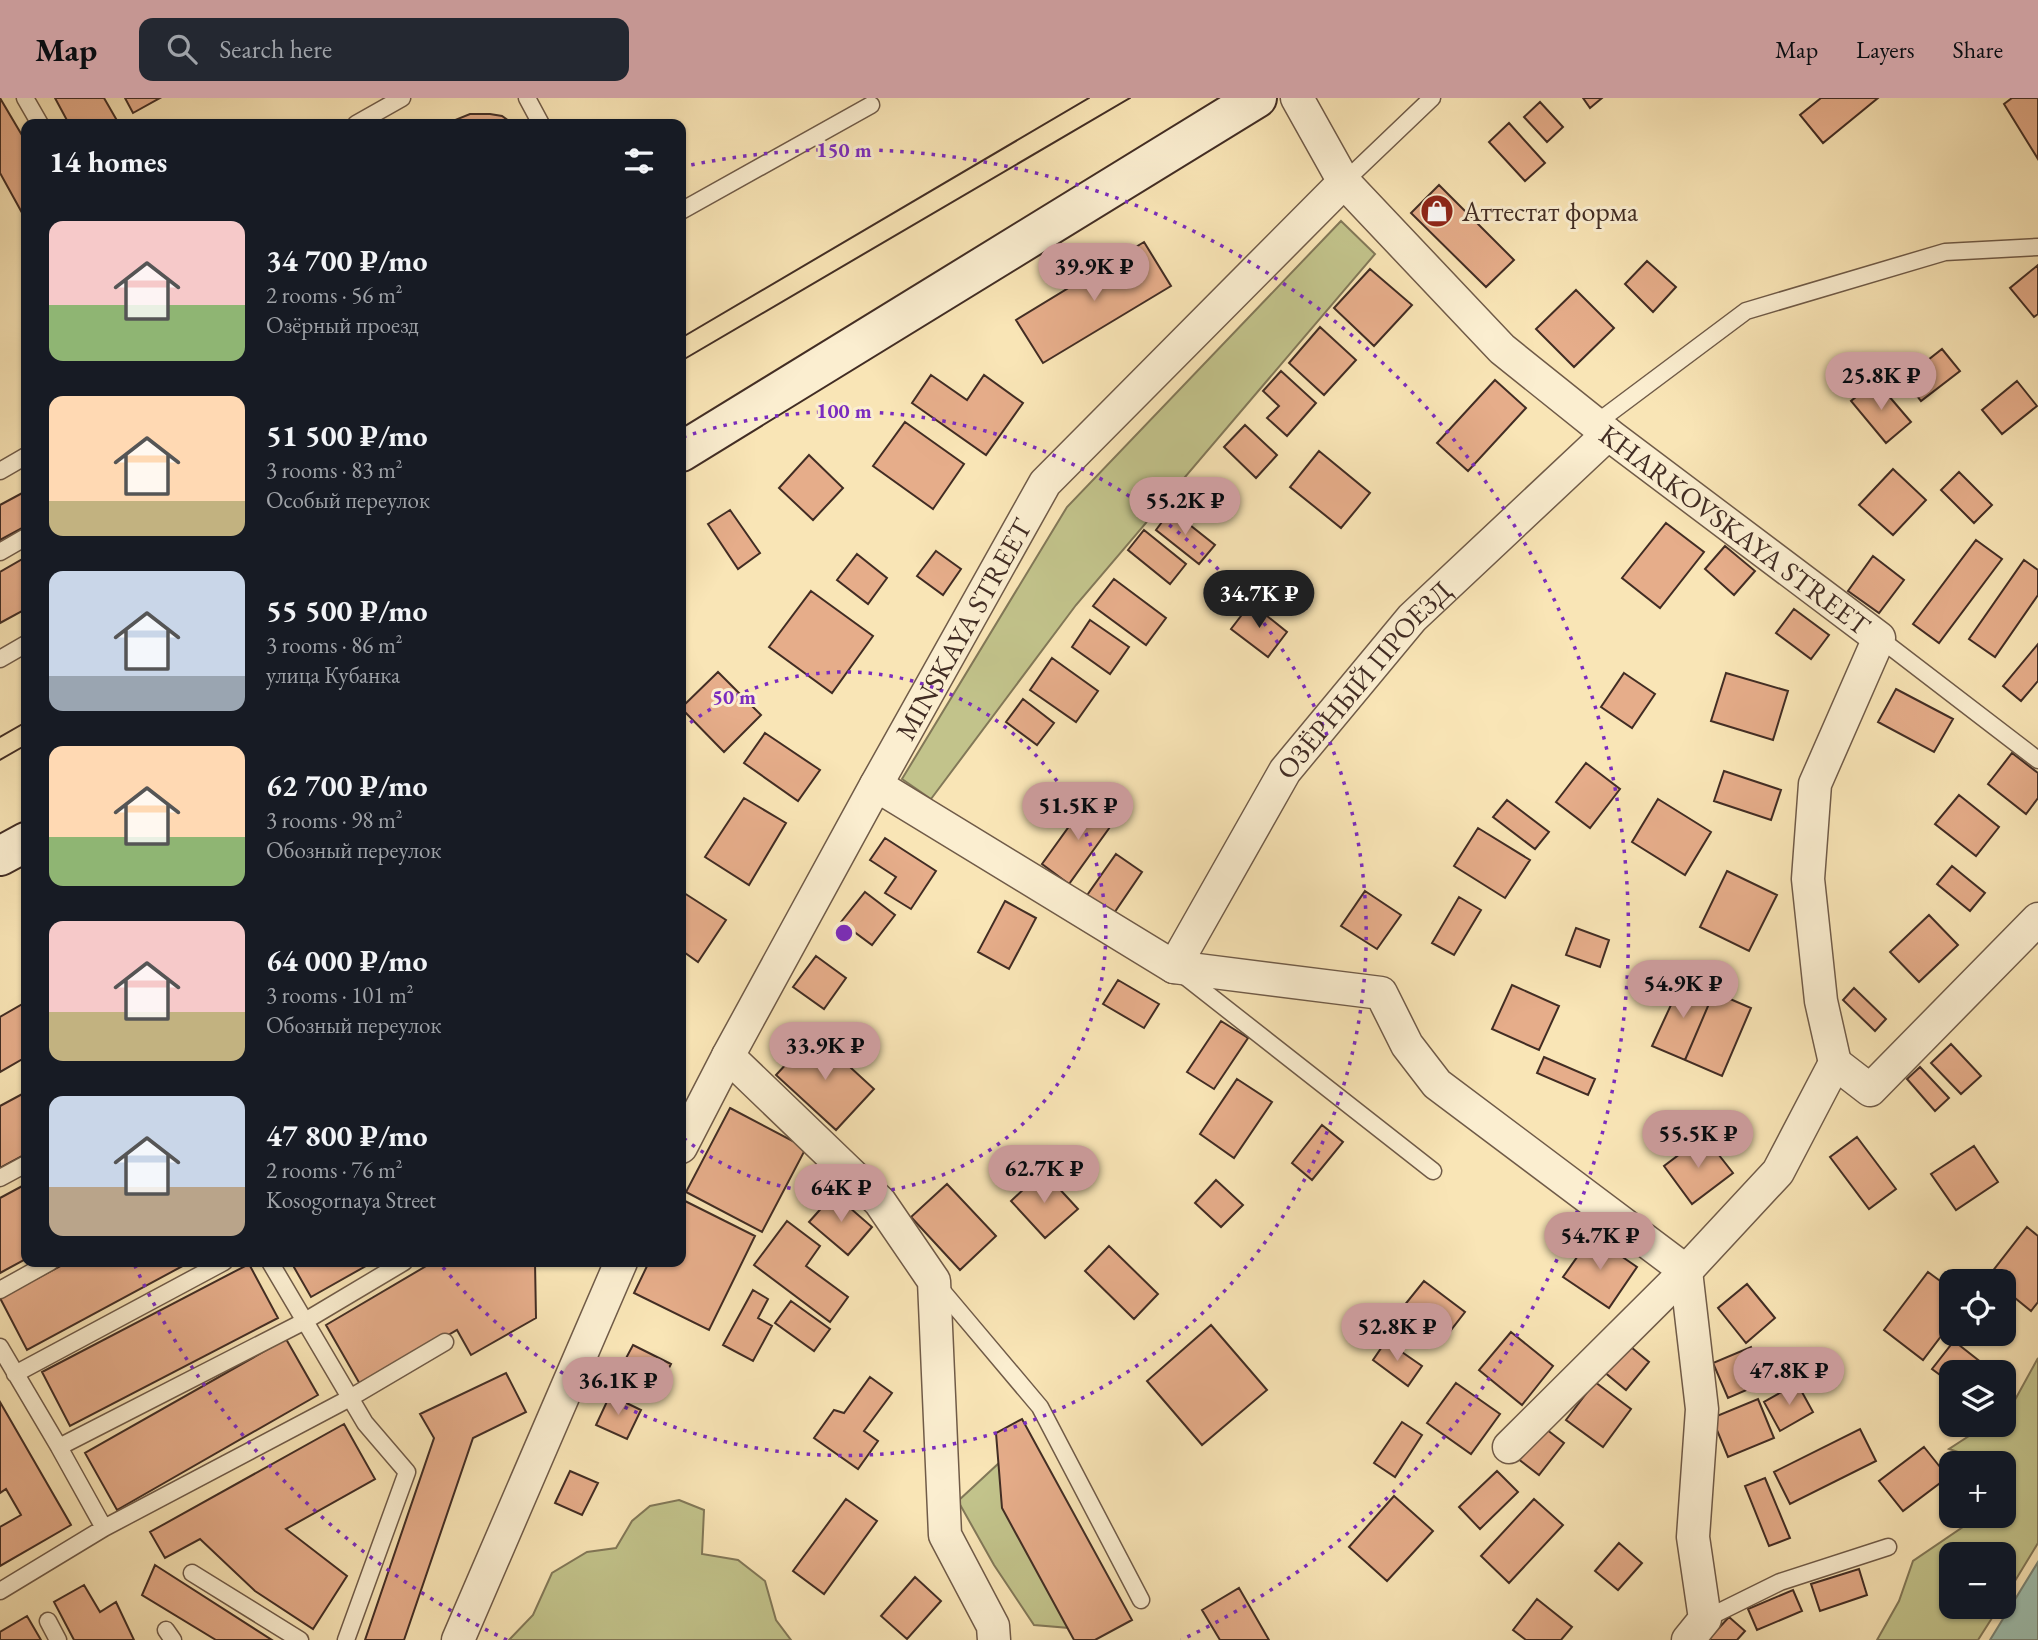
<!DOCTYPE html>
<html lang="en">
<head>
<meta charset="utf-8">
<style>
	body { margin:0; font-family:"EB Garamond",serif; background:#242831; color:#f1f3f6; height:100vh; display:flex; flex-direction:column; font-size:26px; white-space:nowrap }
	* { box-sizing:border-box; margin:0 }
	p { font-size:23px; color:#9ea1a6 }
	.icon { flex:none; width:38px; height:38px; fill:none; stroke:currentColor; stroke-width:2; stroke-linecap:round; stroke-linejoin:round }
	.map { position:relative; flex:1; overflow:hidden }
	.side { position:absolute; left:21px; top:21px; width:665px; height:1148px; display:flex; flex-direction:column; background:#171b24; border-radius:14px; box-shadow:0 2px 5px #0004 }
	.side>* { flex:none }
	.buttons { position:absolute; left:1939px; top:1171px; display:grid; gap:14px }
	.buttons a { display:grid; place-items:center; width:77px; height:77px; border-radius:14px; background:#171b24; box-shadow:0 2px 5px #0004; font-size:35px }
	.price { position:absolute; translate:-50% -60px; padding:0 16px; border-radius:24px; background:#c59692; color:#111; font-size:23px; line-height:46px; filter:drop-shadow(0 2px 4px #0008) }
	.price::after { content:''; position:absolute; left:50%; top:42px; width:21px; height:16px; margin-left:-10px; background:inherit; clip-path:polygon(0 0,100% 0,50% 100%) }
	.price.selected { background:#222; color:#fff }
	ul { padding:0; list-style:none }
	li { display:flex; align-items:center; gap:21px; height:175px; padding:0 28px }
	li span { display:grid; place-items:center; flex:none; width:196px; height:140px; border-radius:14px; color:#555 }
	li>.icon { margin-inline-start:auto }
	span .icon { width:84px; height:84px; fill:#fffc; stroke-width:1 }
	li b { font-size:30px }
	h2 { display:flex; justify-content:space-between; align-items:center; height:84px; padding:0 28px; font-size:30px }
	header { display:flex; align-items:center; gap:42px; box-sizing:border-box; height:98px; padding:0 35px; background:#c59692; color:#111 }
	header strong { font-size:33px }
	nav { display:flex; gap:38px; margin-inline-start:auto; font-size:24px }
	.search { width:490px; height:63px; background:#242831; display:flex; align-items:center; gap:18px; box-sizing:border-box; padding:0 24px; border-radius:14px; color:#9ea1a6; font-size:26px }
	.map>svg:first-child { display:block }
	.green { fill:#c2c38b; stroke:#827858; stroke-width:2 }
	.water { fill:#9ebfaf; stroke:#798577; stroke-width:2 }
	.building { fill:#e6ad8a; stroke:#422d24; stroke-width:2 }
	.lines { fill:none; stroke-linecap:round; stroke-linejoin:round }
	.service-casing { stroke:#705b48; stroke-width:19 }
	.minor-casing { stroke:#705b48; stroke-width:35 }
	.secondary-casing { stroke:#422d24; stroke-width:42 }
	.service { stroke:#fbeed0; stroke-width:16 }
	.minor { stroke:#fbeed0; stroke-width:32 }
	.secondary { stroke:#fbeed0; stroke-width:38 }
	.tram { stroke:#422d24; stroke-width:2 }
	.ring { fill:none; stroke:#7b2cbf; stroke-width:3.5; stroke-dasharray:3.5 7 }
	.labels { text-anchor:middle; stroke-width:6; stroke-linejoin:round; paint-order:stroke }
	.poi-label { font-size:28px; fill:#422d24; stroke:#fbeed0; text-anchor:start }
	.street-label { font-size:28px; fill:#422d24; stroke:#fbeed0 }
	.centre { fill:#7b2cbf; stroke:#fbeed0; stroke-width:3.5 }
	.ring-label { font-size:21px; text-anchor:middle; font-weight:bold; fill:#7b2cbf; stroke:#fbeed0; stroke-width:6; stroke-linejoin:round; paint-order:stroke }
</style>
</head>
<body>
<header>
<strong>Map</strong>
<div class="search"><svg class="icon" aria-label="search" viewBox="0 0 24 24"><circle cx="10" cy="10" r="6"/><path d="M15 15l6 6"/></svg>Search here</div>
<nav><a>Map</a><a>Layers</a><a>Share</a></nav>
</header>
<div class="map">
<svg width="2038" height="1542" viewBox="0 0 2038 1542">
	<rect width="100%" height="100%" fill="#f9e5b6"/>
	<filter id="stains"><feTurbulence type="fractalNoise" baseFrequency=".00286" numOctaves="4"/><feColorMatrix values="0 0 0 0 .2 0 0 0 0 .09 0 0 0 0 .02 0 0 0 .5 -.17"/></filter>
	<radialGradient id="worn" r=".72"><stop offset=".6" stop-color="#630" stop-opacity="0"/><stop offset="1" stop-color="#630" stop-opacity=".3"/></radialGradient>
	<path class="green" d="M1341,123L1375,156L1076,507L931,701L902,681L1067,409Z
		M2038,1260V1445L2004,1501V1456H1951V1508L1999,1509L1978,1542H1877L1899,1503L1913,1463L1979,1418H2004V1365H1985V1363L1949,1351L1986,1327L2004,1326V1315L2011,1309Z
		M999,1365L1082,1531L1034,1527L994,1467L958,1403Z
		M679,1402L704,1412L702,1456L738,1462L765,1483L776,1522L791,1542H509L533,1517L552,1475L587,1454L616,1450L632,1423L650,1408Z"/>
	<path class="water" d="M2038,1464V1542H1990Z"/>
	<path class="building" d="M0,0L26,44V122L0,75Z
		M55,0H104L119,26H69Z
		M125,0H160L133,15Z
		M1583,0H1602L1590,10Z
		M1821,0H1878L1823,45L1800,17Z
		M2012,0H2038V61L2004,6Z
		M1540,4L1563,29L1547,44L1524,19Z
		M470,16H490L502,18L513,26H450L455,22Z
		M1509,25L1545,65L1525,83L1489,44Z
		M1439,87L1514,162L1486,189L1411,115Z
		M1144,144L1171,188L1043,265L1016,222Z
		M1647,163L1676,189L1653,214L1625,186Z
		M2038,167V216L2034,219L2010,190Z
		M1370,171L1412,207L1374,248L1334,210Z
		M1576,192L1614,230L1574,269L1536,231Z
		M1320,229L1356,262L1324,297L1289,265Z
		M1942,251L1960,273L1921,303L1904,281Z
		M1281,273L1316,305L1287,338L1267,320L1279,308L1263,293Z
		M931,277L967,302L984,277L1023,305L986,357L912,305Z
		M1495,282L1526,310L1468,373L1437,345Z
		M1876,283L1911,324L1886,345L1851,303Z
		M2017,283L2037,308L2002,336L1982,312Z
		M905,324L964,366L933,411L873,368Z
		M1245,327L1277,357L1256,380L1224,349Z
		M1319,353L1370,395L1341,430L1290,389Z
		M809,357L843,390L813,422L779,390Z
		M1893,371L1926,402L1893,437L1859,407Z
		M1959,374L1992,407L1974,425L1941,392Z
		M26,393V428L0,442V407Z
		M730,412L760,455L738,471L708,426Z
		M1171,412L1215,447L1199,466L1156,432Z
		M1666,425L1704,454L1660,510L1622,480Z
		M1144,432L1186,466L1170,486L1128,452Z
		M1976,442L2002,461L1939,545L1913,526Z
		M1725,448L1755,473L1734,497L1705,471Z
		M936,453L961,471L943,497L917,478Z
		M857,456L887,480L868,506L837,482Z
		M1873,458L1904,482L1879,515L1848,493Z
		M26,459V511L0,525V474Z
		M2024,462L2038,472V497L1995,559L1969,541Z
		M1114,481L1166,520L1146,547L1093,508Z
		M811,493L873,538L832,595L769,549Z
		M1251,505L1287,534L1268,559L1231,531Z
		M1794,511L1829,537L1811,561L1776,535Z
		M1090,522L1129,549L1110,576L1072,549Z
		M2038,546V583L2021,603L2003,588Z
		M1052,560L1098,593L1076,624L1030,592Z
		M718,574L761,617L724,654L681,610Z
		M1624,575L1655,596L1632,630L1601,609Z
		M1726,575L1788,593L1773,642L1711,623Z
		M1896,591L1953,621L1934,654L1878,624Z
		M1023,601L1054,625L1037,647L1006,624Z
		M765,635L820,672L798,703L744,665Z
		M2012,655L2038,675V700L2026,716L1988,686Z
		M1586,665L1620,691L1590,730L1556,704Z
		M1724,673L1781,692L1771,722L1714,703Z
		M1959,697L1999,729L1976,758L1935,726Z
		M744,700L786,725L749,787L705,759Z
		M1658,701L1711,734L1685,777L1632,744Z
		M1088,702L1115,722L1069,786L1042,766Z
		M1507,702L1549,734L1535,751L1493,719Z
		M1478,730L1530,762L1505,800L1454,768Z
		M885,740L936,773L911,811L885,795L896,779L870,762Z
		M1116,756L1142,774L1110,821L1083,803Z
		M1952,768L1985,795L1970,813L1937,786Z
		M1727,773L1777,797L1749,853L1700,829Z
		M681,793L726,822L698,864L681,852Z
		M1365,793L1401,817L1377,851L1341,828Z
		M865,794L895,817L872,847L841,824Z
		M1459,799L1481,812L1454,857L1432,845Z
		M1005,803L1036,820L1009,871L978,854Z
		M1929,817L1958,847L1919,884L1890,854Z
		M1576,830L1609,842L1600,869L1566,857Z
		M816,858L846,880L824,911L793,889Z
		M1683,881L1714,894L1685,962L1652,948Z
		M1118,882L1159,906L1144,930L1103,906Z
		M1512,887L1559,908L1539,952L1492,931Z
		M1854,890L1886,921L1875,933L1843,902Z
		M1714,894L1751,910L1722,978L1685,962Z
		M26,904V959L0,974V919Z
		M1221,923L1248,940L1214,991L1187,974Z
		M814,936L874,991L836,1032L776,977Z
		M1951,946L1981,978L1961,996L1931,965Z
		M1544,959L1595,981L1588,997L1537,975Z
		M1920,969L1949,1000L1935,1013L1907,981Z
		M1237,981L1272,1004L1234,1060L1200,1036Z
		M26,994V1056L0,1070V1008Z
		M730,1010L806,1050L762,1134L686,1094Z
		M1322,1027L1343,1044L1312,1082L1292,1065Z
		M1704,1038L1733,1075L1692,1106L1664,1068Z
		M1857,1039L1896,1091L1869,1111L1830,1059Z
		M1974,1048L1998,1084L1956,1112L1931,1076Z
		M1043,1073L1078,1111L1045,1140L1011,1103Z
		M1216,1082L1243,1107L1221,1129L1195,1105Z
		M26,1086V1161L0,1175V1100Z
		M947,1086L996,1138L960,1172L911,1119Z
		M834,1096L872,1129L848,1157L809,1124Z
		M681,1101L755,1138L709,1232L634,1195L649,1164H681Z
		M787,1123L820,1148L806,1168L848,1199L830,1224L754,1167Z
		M2027,1129L2038,1138V1204L2031,1213L2004,1191V1183H1993L1988,1179Z
		M1592,1138L1637,1169L1609,1210L1563,1179Z
		M1109,1148L1158,1196L1134,1221L1085,1173Z
		M68,1164H190L27,1252L0,1200Z
		M291,1164H373L311,1199Z
		M433,1164H535L536,1220L471,1257L457,1232L361,1288L326,1227Z
		M249,1166L278,1220L70,1328L42,1274Z
		M1928,1174L1951,1191V1225L1923,1262L1884,1232Z
		M1424,1183L1465,1214L1444,1241L1403,1209Z
		M1747,1186L1775,1220L1746,1245L1718,1210Z
		M753,1192L768,1201L758,1220L772,1228L753,1263L723,1247Z
		M791,1203L830,1231L814,1253L775,1225Z
		M1211,1227L1267,1292L1202,1347L1147,1283Z
		M1511,1234L1553,1268L1522,1307L1479,1272Z
		M1620,1240L1649,1264L1626,1292L1597,1268Z
		M286,1241L318,1297L117,1412L85,1355Z
		M1386,1243L1422,1268L1408,1288L1373,1262Z
		M1954,1243L1987,1269L1983,1274H1951V1285L1932,1271Z
		M633,1247L671,1266L654,1299L616,1279Z
		M1751,1249L1765,1284L1728,1300L1713,1265Z
		M506,1275L526,1314L473,1340L404,1542H365L434,1340L420,1316Z
		M870,1279L892,1295L864,1333L878,1343L858,1371L814,1340L834,1312L844,1315Z
		M1595,1284L1631,1311L1603,1349L1566,1322Z
		M1456,1285L1500,1316L1471,1356L1427,1325Z
		M1797,1285L1813,1314L1780,1333L1764,1304Z
		M610,1297L641,1312L627,1341L596,1327Z
		M1758,1301L1774,1340L1728,1359L1712,1320Z
		M0,1304L71,1427L0,1468V1429L21,1417L6,1391L0,1395Z
		M1022,1321L1132,1522L1095,1542H1074L1002,1410L996,1335Z
		M1402,1324L1422,1337L1395,1379L1374,1365Z
		M344,1326L375,1381L286,1431L347,1478L313,1531L255,1493L200,1441L165,1460L150,1434Z
		M1542,1328L1564,1345L1539,1377L1517,1360Z
		M1860,1331L1876,1363L1790,1406L1774,1374Z
		M1924,1349L1948,1379L1903,1413L1879,1383Z
		M570,1373L598,1385L582,1417L555,1405Z
		M1497,1373L1518,1394L1480,1431L1459,1409Z
		M1765,1380L1790,1440L1769,1448L1745,1388Z
		M1394,1398L1433,1433L1387,1483L1349,1449Z
		M846,1401L877,1423L824,1496L793,1473Z
		M1534,1401L1563,1427L1509,1485L1481,1458Z
		M1619,1445L1642,1465L1618,1492L1595,1473Z
		M155,1467L272,1542H216L142,1497Z
		M1859,1471L1867,1497L1820,1513L1811,1486Z
		M915,1479L941,1503L907,1541L881,1518Z
		M84,1487L100,1514L116,1504L134,1542H74L54,1504Z
		M1239,1490L1269,1542H1220L1202,1512Z
		M1793,1492L1802,1513L1757,1532L1748,1511Z
		M1537,1501L1572,1529L1561,1542H1526L1513,1532Z
		M27,1518L41,1542H0V1534Z
		M1729,1519L1745,1533L1737,1542H1708Z"/>
	<g class="lines">
		<defs>
			<path id="service" d="M25,0L40,26
				M527,0L541,26
				M356,26L402,0
				M1344,84L1432,0
				M681,113L871,7
				M1595,326L1746,213L1945,154L2038,149
				M0,373L26,358
				M0,454L26,439
				M1879,540L2038,662
				M0,561L26,546
				M1182,876L1433,1073
				M0,1080L26,1066
				M270,1164L365,1325L407,1374L346,1542
				M938,1188L1040,1309L1141,1502
				M0,1192L50,1164
				M0,1249L59,1349L104,1430
				M15,1276L224,1164
				M59,1349L305,1223L404,1164
				M192,1475L300,1542
				M0,1493L104,1430L350,1300L445,1244
				M1705,1521L1780,1484L1888,1449
				M48,1523L58,1542
				M166,1532L173,1542"/>
			<g id="minor">
				<path id="s1" d="M1297,0L1344,84L1502,251L1608,336L1879,540L1815,686L1808,781L1821,903L1835,965"/>
				<path d="M876,687L1174,869L1381,895L1407,947L1437,986L1686,1173L1702,1311L1693,1439L1705,1521L1688,1542"/>
				<path id="s2" d="M1174,869L1285,673L1412,520L1608,336"/>
				<path d="M728,958L880,1104L934,1183L945,1437L993,1528L994,1542"/>
				<path id="s3" d="M681,1049L728,958L876,687L1045,385L1344,84"/>
				<path d="M1509,1349L1686,1173L1778,1074L1835,965L1870,992L2038,821"/>
				<path d="M458,1542L621,1164"/>
			</g>
			<path id="secondary" d="M681,354L1257,0
				M0,758L26,744"/>
		</defs>
		<use href="#service" class="service-casing"/>
		<use href="#minor" class="minor-casing"/>
		<use href="#secondary" class="secondary-casing"/>
		<use href="#service" class="service"/>
		<use href="#minor" class="minor"/>
		<use href="#secondary" class="secondary"/>
		<path class="tram" d="M681,240L1089,0
			M681,263L1130,0
			M0,639L26,624
			M0,662L26,647"/>
	</g>
	<g class="ring">
		<path d="M682 631A261 261 0 1 1 682 1039"/>
		<path d="M683 339A522 522 0 1 1 441 1167"/>
		<path d="M507 1542A783 783 0 0 1 134 1166M681 69A783 783 0 0 1 1181 1542"/>
	</g>
	<defs>
		<symbol id="shop-disc" viewBox="-11 -11 22 22"><circle r="9.5" fill="#8f2418" stroke="#fbeed0"/><path d="M-5-2.5h2.3a2.7 3.5 0 0 1 5.4 0H5L5.5 6h-11ZM-1.5-2.5h3a1.5 2.3 0 0 0-3 0Z" fill="#fff"/></symbol>
	</defs>
	<g fill-rule="evenodd">
		<use href="#shop-disc" x="1418" y="94" width="38" height="38"/>
	</g>
	<g class="labels">
		<g class="poi-label">
			<text x="1462" y="123">Аттестат форма</text>
		</g>
		<g class="street-label">
			<text dy="10" stroke="none"><textPath href="#s1" startOffset="621">KHARKOVSKAYA STREET</textPath></text>
			<text dy="10" stroke="none"><textPath href="#s3" startOffset="590">MINSKAYA STREET</textPath></text>
			<text dy="10" stroke="none"><textPath href="#s2" startOffset="346">ОЗЁРНЫЙ ПРОЕЗД</textPath></text>
		</g>
	</g>
	<circle cx="844" cy="835" r="10" class="centre"/>
	<g class="ring-label">
		<text x="844" y="59">150 m</text>
		<text x="844" y="320">100 m</text>
		<text x="734" y="606">50 m</text>
	</g>
	<rect width="100%" height="100%" filter="url(#stains)"/>
	<rect width="100%" height="100%" fill="url(#worn)"/>
</svg>
<div class="buttons">
<a><svg class="icon" aria-label="locate" viewBox="0 0 24 24"><circle cx="12" cy="12" r="6"/><path d="M12 2v4M12 18v4M2 12h4M18 12h4"/></svg></a>
<a><svg class="icon" aria-label="layers" viewBox="0 0 24 24"><path d="M12 4l9 5-9 5-9-5zM3 14l9 5 9-5"/></svg></a>
<a>+</a>
<a>−</a>
</div>
<b class="price" style="left:1094px;top:205px">39.9K ₽</b>
<b class="price" style="left:1881px;top:314px">25.8K ₽</b>
<b class="price" style="left:1185px;top:439px">55.2K ₽</b>
<b class="price selected" style="left:1259px;top:532px">34.7K ₽</b>
<b class="price" style="left:1078px;top:744px">51.5K ₽</b>
<b class="price" style="left:1683px;top:922px">54.9K ₽</b>
<b class="price" style="left:825px;top:984px">33.9K ₽</b>
<b class="price" style="left:1698px;top:1072px">55.5K ₽</b>
<b class="price" style="left:1044px;top:1107px">62.7K ₽</b>
<b class="price" style="left:841px;top:1126px">64K ₽</b>
<b class="price" style="left:1600px;top:1174px">54.7K ₽</b>
<b class="price" style="left:1397px;top:1265px">52.8K ₽</b>
<b class="price" style="left:1789px;top:1309px">47.8K ₽</b>
<b class="price" style="left:618px;top:1319px">36.1K ₽</b>
<section class="side">
<h2>14 homes<svg class="icon" aria-label="filters" viewBox="0 0 24 24"><path d="M4 7h16M4 17h16"/><circle cx="9" cy="7" r="2"/><circle cx="15" cy="17" r="2"/></svg></h2>
<ul>
<li><span style="background:linear-gradient(#f6c9c9 60%,#8fb573 0)"><svg class="icon" aria-label="home" viewBox="0 0 24 24"><path d="M3 11l9-7 9 7M6 9v11h12V9"/></svg></span><div><b>34 700 ₽/mo</b><p>2 rooms · 56 m²</p><p>Озёрный проезд</p></div></li>
<li><span style="background:linear-gradient(#ffd9b3 75%,#c2b280 0)"><svg class="icon" aria-label="home" viewBox="0 0 24 24"><path d="M3 11l9-7 9 7M6 9v11h12V9"/></svg></span><div><b>51 500 ₽/mo</b><p>3 rooms · 83 m²</p><p>Особый переулок</p></div></li>
<li><span style="background:linear-gradient(#c9d6e8 75%,#9aa5b1 0)"><svg class="icon" aria-label="home" viewBox="0 0 24 24"><path d="M3 11l9-7 9 7M6 9v11h12V9"/></svg></span><div><b>55 500 ₽/mo</b><p>3 rooms · 86 m²</p><p>улица Кубанка</p></div></li>
<li><span style="background:linear-gradient(#ffd9b3 65%,#8fb573 0)"><svg class="icon" aria-label="home" viewBox="0 0 24 24"><path d="M3 11l9-7 9 7M6 9v11h12V9"/></svg></span><div><b>62 700 ₽/mo</b><p>3 rooms · 98 m²</p><p>Обозный переулок</p></div></li>
<li><span style="background:linear-gradient(#f6c9c9 65%,#c2b280 0)"><svg class="icon" aria-label="home" viewBox="0 0 24 24"><path d="M3 11l9-7 9 7M6 9v11h12V9"/></svg></span><div><b>64 000 ₽/mo</b><p>3 rooms · 101 m²</p><p>Обозный переулок</p></div></li>
<li><span style="background:linear-gradient(#c9d6e8 65%,#b9a48a 0)"><svg class="icon" aria-label="home" viewBox="0 0 24 24"><path d="M3 11l9-7 9 7M6 9v11h12V9"/></svg></span><div><b>47 800 ₽/mo</b><p>2 rooms · 76 m²</p><p>Kosogornaya Street</p></div></li>
</ul>
</section>
</div>
</body>
</html>
